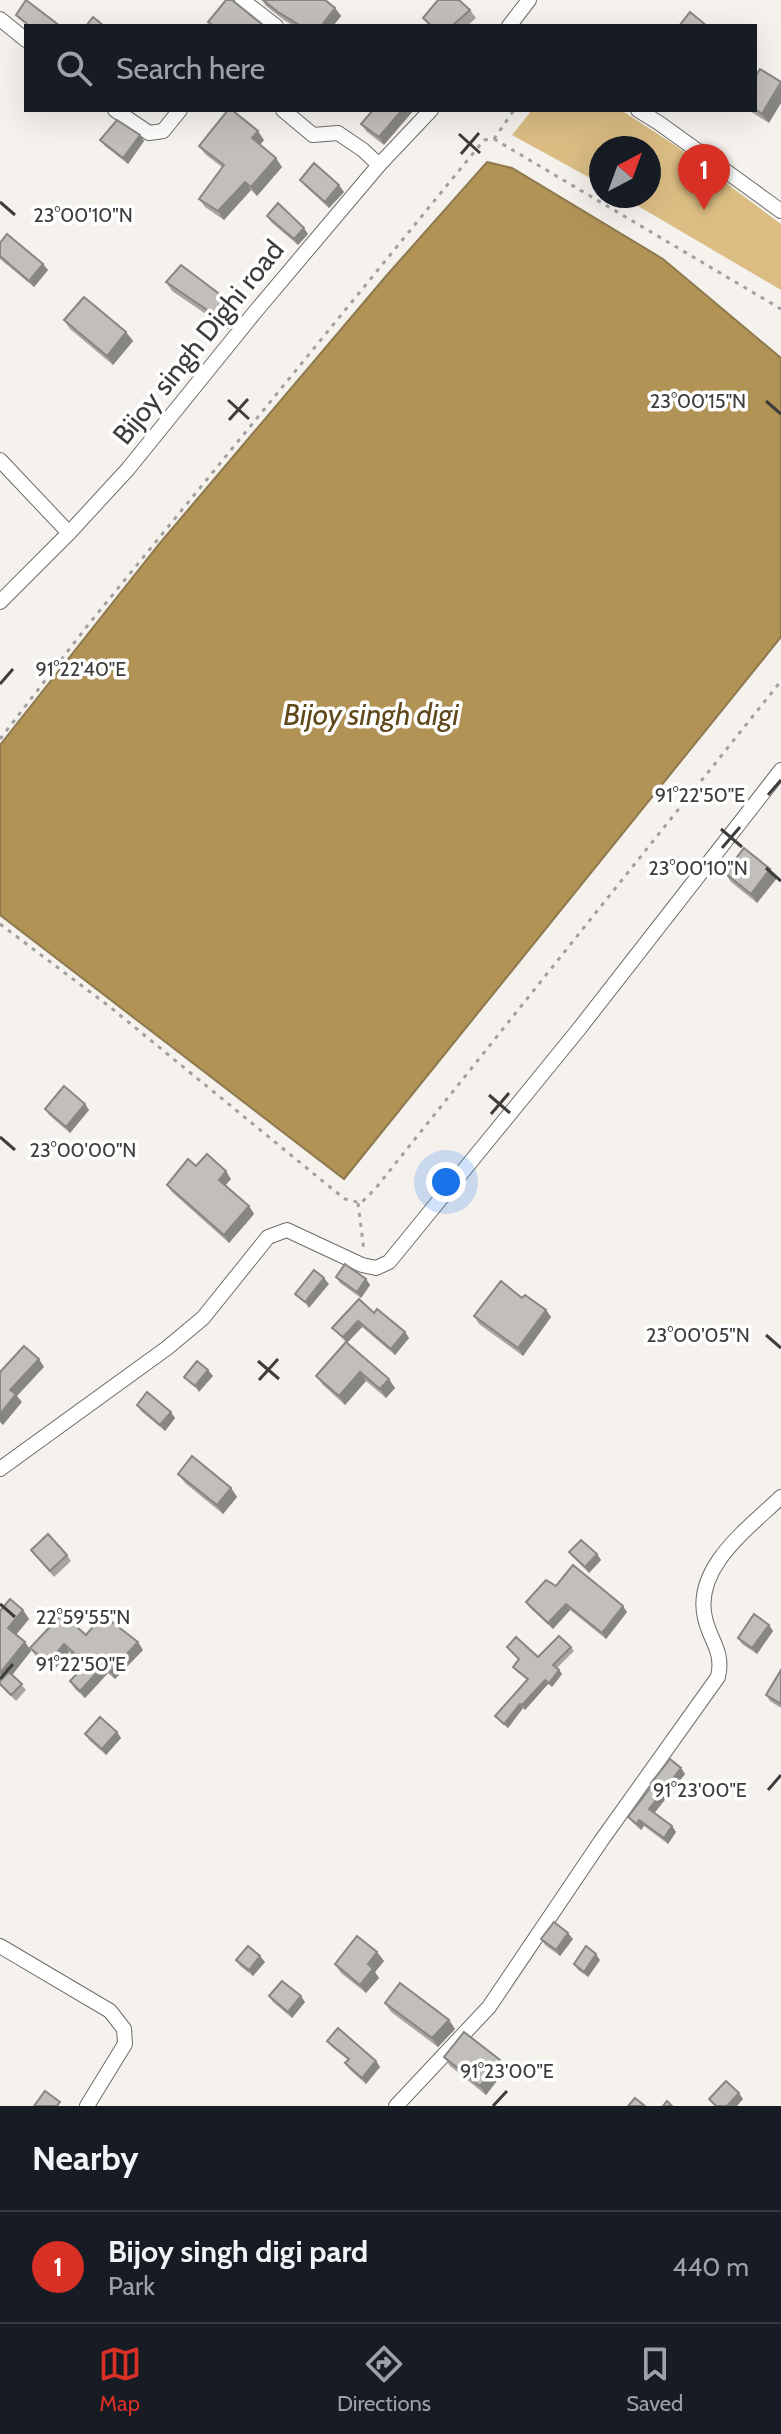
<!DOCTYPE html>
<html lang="en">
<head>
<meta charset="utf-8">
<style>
	:root { --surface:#171b24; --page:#242831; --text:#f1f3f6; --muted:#9ea1a6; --line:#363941; --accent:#d93025 }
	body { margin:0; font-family:Cabin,sans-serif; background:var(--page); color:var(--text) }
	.compass { position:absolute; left:589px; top:136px; width:72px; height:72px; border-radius:50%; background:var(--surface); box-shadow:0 8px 32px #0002; rotate:41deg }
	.you { position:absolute; left:446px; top:1182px; width:28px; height:28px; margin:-20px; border:6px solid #fff; border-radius:50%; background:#1a73e8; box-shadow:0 0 0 12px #1a73e833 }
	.badge { display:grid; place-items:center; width:52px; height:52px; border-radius:50%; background:var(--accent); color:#fff; font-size:26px; font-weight:700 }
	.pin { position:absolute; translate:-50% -66px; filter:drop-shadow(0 2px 4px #0008) }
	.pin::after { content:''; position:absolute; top:42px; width:28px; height:24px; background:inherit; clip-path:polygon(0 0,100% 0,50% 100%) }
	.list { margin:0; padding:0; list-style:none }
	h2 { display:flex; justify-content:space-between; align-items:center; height:104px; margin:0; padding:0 32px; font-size:34px }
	h2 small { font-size:26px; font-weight:400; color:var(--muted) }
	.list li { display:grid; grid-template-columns:52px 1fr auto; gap:24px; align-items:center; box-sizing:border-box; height:112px; padding:0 32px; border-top:2px solid var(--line) }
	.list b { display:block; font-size:30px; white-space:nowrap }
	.list p { margin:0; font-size:26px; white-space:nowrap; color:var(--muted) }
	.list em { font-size:26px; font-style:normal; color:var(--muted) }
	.icon { flex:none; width:44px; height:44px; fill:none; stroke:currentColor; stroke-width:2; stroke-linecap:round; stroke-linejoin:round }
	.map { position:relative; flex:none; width:781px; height:2106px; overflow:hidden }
	.search { position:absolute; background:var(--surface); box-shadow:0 8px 32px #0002; left:24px; right:24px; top:24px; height:88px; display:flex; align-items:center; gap:20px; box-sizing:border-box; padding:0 28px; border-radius:0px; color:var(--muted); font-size:30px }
	.sheet { height:216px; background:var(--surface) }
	nav { display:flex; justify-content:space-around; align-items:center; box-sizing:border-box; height:112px; border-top:2px solid var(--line); background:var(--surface); font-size:22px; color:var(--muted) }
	nav a { display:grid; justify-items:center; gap:4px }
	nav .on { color:var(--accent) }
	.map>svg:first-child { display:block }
	.green { fill:#dbbd84 }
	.water { fill:#b19356; stroke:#8e794e; stroke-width:2 }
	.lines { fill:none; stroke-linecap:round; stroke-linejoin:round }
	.street-casing { stroke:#6e6c68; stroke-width:16 }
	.path { stroke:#a2a09d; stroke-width:3; stroke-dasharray:4 6; stroke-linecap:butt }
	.street { stroke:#fff; stroke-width:14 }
	.wall { fill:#a7a4a1 }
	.shaded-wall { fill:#888683 }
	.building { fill:#c2bfbb; stroke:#888683; stroke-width:2 }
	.ticks { fill:none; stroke:#3e3d3b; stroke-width:3 }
	.labels { text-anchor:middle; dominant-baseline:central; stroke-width:7; stroke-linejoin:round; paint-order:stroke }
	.street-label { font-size:28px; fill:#3e3d3b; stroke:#fff }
	.water-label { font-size:30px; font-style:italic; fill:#5f4819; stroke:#fff }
	.ticks-label { font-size:20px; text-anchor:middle; fill:#3e3d3b; stroke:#fff; stroke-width:7; stroke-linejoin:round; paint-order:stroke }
</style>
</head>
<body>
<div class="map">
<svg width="781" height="2106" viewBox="0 0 781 2106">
	<rect width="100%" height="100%" fill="#f5f2ee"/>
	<polygon class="green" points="532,110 621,110 676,146 781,224 781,290 621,196 649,196 649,148 601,148 601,184 512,135"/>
	<polygon class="water" points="487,162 512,168 663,259 781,358 781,637 344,1179 0,915 0,745 160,543 387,275"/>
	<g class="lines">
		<defs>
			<g id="street">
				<polyline points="242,0 276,26"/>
				<polyline points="0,19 26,40"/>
				<polyline points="509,26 529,0"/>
				<polyline points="115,110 149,133 163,131 180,110"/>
				<polyline points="283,110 313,135 338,133 363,150 379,165"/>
				<polyline points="638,110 659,123 781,211"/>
				<polyline points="0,460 69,533"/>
				<polyline points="0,602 69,533 128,469 255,312 379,165 431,110"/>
				<polyline points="0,1469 167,1348 203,1318 268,1237 287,1230 362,1265 376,1268 389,1262 579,1029 781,770"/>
				<polyline points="0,1946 110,2011 124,2029 125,2044 87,2106"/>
				<path d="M396,2106L489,2007L601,1841L718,1677C724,1651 710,1641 705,1618C693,1567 750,1527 781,1497"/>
			</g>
		</defs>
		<use href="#street" class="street-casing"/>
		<g class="path">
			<polyline points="494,139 781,309"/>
			<polyline points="0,739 88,625 484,140 494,139 514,110"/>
			<polyline points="0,924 110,1007 325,1183 345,1199 361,1203 375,1189 781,681"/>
			<polyline points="358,1203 364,1251"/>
		</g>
		<use href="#street" class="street"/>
	</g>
	<g class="wall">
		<polygon points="262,0 325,0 335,8 341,16 333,26 294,26 284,20 266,6"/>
		<polygon points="470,10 476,18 467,26 429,26 423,18"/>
		<polygon points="755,77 769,123 748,110 755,110"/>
		<polygon points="373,110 384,145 367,132 361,124"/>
		<polygon points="140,135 144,141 128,164 105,146 100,140"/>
		<polygon points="264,140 260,145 282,167 257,196 251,190 224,220 205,207 199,199 223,168 205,154 199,146"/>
		<polygon points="300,180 344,192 329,208 305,186"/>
		<polygon points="267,216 308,234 298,245 271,222"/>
		<polygon points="0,243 43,264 48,270 34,287 0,259"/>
		<polygon points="166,282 234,305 240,314 228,329 172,291"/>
		<polygon points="64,320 126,332 133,341 113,365 70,329"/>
		<polygon points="725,873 777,878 757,903 731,882"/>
		<polygon points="85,1104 89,1110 70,1133 49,1115 45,1109"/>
		<polygon points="231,1179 225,1185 249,1206 254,1214 229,1243 172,1192 167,1185"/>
		<polygon points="336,1277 366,1279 370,1285 361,1298 340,1283"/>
		<polygon points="522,1298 546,1310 551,1317 523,1356 479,1324 474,1316"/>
		<polygon points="374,1313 405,1332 409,1338 395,1355 362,1327 347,1343 395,1388 386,1398 366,1381 345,1405 323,1385 316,1376 346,1342 332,1328"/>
		<polygon points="137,1405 175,1418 165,1431 141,1411"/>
		<polygon points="178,1474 231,1488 237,1497 223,1514 185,1483"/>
		<polygon points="31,1550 67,1555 71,1561 54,1577"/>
		<polygon points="569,1552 597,1554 601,1560 589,1573 574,1558"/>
		<polygon points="556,1586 627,1612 606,1639 570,1610 553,1629 530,1608 526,1602"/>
		<polygon points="23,1610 29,1619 16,1635 25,1642 31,1651 12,1674 26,1690 16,1701 0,1685 2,1679 0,1678 0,1611"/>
		<polygon points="769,1625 773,1631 757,1654 742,1644 738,1638"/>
		<polygon points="86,1635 143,1650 115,1679 108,1673 85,1698 75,1689 70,1681 84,1666 69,1652 53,1671 35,1655 30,1648"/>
		<polygon points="507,1647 538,1657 571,1647 574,1651 557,1668 562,1674 552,1687 548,1684 525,1710 523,1708 508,1728 495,1716 527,1680 516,1671 513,1667 519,1660"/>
		<polygon points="781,1670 781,1708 770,1701 766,1695"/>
		<polygon points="117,1732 121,1738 106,1755 89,1740 85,1734"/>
		<polygon points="681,1768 685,1774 654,1813 672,1826 676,1832 668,1844 644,1826 641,1830 633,1823 628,1817"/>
		<polygon points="541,1939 573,1939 560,1956 545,1945"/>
		<polygon points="377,1952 384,1961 375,1972 379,1978 366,1993 341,1973 335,1964"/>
		<polygon points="236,1960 265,1962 253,1976 240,1966"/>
		<polygon points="600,1960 588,1977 578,1970 574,1964"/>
		<polygon points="269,1996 305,2002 292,2018 273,2002"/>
		<polygon points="385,2003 449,2020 455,2029 438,2047 391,2012"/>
		<polygon points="327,2041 376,2061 380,2067 366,2084 349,2069 345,2063 348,2060 332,2047"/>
		<polygon points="444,2057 506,2069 486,2095 450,2066"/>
	</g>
	<g class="shaded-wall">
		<polygon points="335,8 341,16 333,26 321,26"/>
		<polygon points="781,84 781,103 769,123 762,114"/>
		<polygon points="402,110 414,110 384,145 379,137"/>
		<polygon points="258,131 264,140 258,147 252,138"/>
		<polygon points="140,135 144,141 128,164 123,158"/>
		<polygon points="276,158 282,167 257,196 251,187"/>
		<polygon points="245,182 251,190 224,220 218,211"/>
		<polygon points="339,185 344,192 329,208 325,202"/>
		<polygon points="304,228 308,234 298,245 294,239"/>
		<polygon points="43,264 48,270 34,287 29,281"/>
		<polygon points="234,305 240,314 228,329 222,320"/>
		<polygon points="126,332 133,341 113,365 107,356"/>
		<polygon points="770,869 777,878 757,903 751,894"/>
		<polygon points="85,1104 89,1110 70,1133 66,1127"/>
		<polygon points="226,1171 231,1179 224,1187 219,1180"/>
		<polygon points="249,1206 254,1214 229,1243 224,1235"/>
		<polygon points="324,1278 329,1284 309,1308 305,1302"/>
		<polygon points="366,1279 370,1285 361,1298 357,1292"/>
		<polygon points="546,1310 551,1317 523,1356 518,1348"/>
		<polygon points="358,1321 362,1327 347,1343 343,1337"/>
		<polygon points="405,1332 409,1338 395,1355 391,1349"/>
		<polygon points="39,1359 44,1367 17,1396 22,1402 3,1425 0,1422 0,1414 10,1390"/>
		<polygon points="208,1370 213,1376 199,1392 195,1386"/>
		<polygon points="360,1372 366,1381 345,1405 339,1396"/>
		<polygon points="389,1379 395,1388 386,1398 380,1389"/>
		<polygon points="171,1412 175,1418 165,1431 160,1425"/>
		<polygon points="231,1488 237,1497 223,1514 217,1505"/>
		<polygon points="597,1554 601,1560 589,1573 585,1567"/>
		<polygon points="566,1604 570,1610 553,1629 548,1623"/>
		<polygon points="623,1606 627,1612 606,1639 602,1633"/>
		<polygon points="23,1610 29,1619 14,1637 8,1628"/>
		<polygon points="769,1625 773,1631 757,1654 752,1648"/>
		<polygon points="25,1642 31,1651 6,1683 0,1673"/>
		<polygon points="138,1642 143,1650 115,1679 110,1672"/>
		<polygon points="64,1644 69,1652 53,1671 48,1663"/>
		<polygon points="103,1666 108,1673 85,1698 80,1691"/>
		<polygon points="559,1670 562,1674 552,1687 549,1683"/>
		<polygon points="545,1680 548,1684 525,1710 522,1705"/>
		<polygon points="520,1704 523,1708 508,1728 504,1724"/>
		<polygon points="117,1732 121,1738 106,1755 102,1749"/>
		<polygon points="681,1768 685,1774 653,1815 649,1809"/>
		<polygon points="639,1820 644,1826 641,1830 637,1824"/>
		<polygon points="672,1826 676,1832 668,1844 664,1838"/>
		<polygon points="568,1933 573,1939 560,1956 556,1950"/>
		<polygon points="377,1952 384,1961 375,1972 379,1978 366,1993 360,1985 368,1964"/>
		<polygon points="596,1954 600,1960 588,1977 584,1972"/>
		<polygon points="260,1956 265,1962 253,1976 249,1970"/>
		<polygon points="301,1996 305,2002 292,2018 288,2012"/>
		<polygon points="449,2020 455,2029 438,2047 432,2038"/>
		<polygon points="500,2060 506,2069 486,2095 480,2086"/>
		<polygon points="376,2061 380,2067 366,2084 362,2078"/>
		<polygon points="739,2093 743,2099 737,2106 727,2106"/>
	</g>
	<g class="building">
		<polygon points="26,0 60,26 27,26 27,24 16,15"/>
		<polygon points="226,0 232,0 263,25 214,26 208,22"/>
		<polygon points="263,0 325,0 335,8 321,26 301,26 278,12"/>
		<polygon points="438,0 459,0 470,10 452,26 432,26 423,18"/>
		<polygon points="690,12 707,26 679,26"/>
		<polygon points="93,17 104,26 86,26"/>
		<polygon points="760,69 781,82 762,114 755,109 755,77"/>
		<polygon points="228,110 232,110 258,131 252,138 276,158 251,187 245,182 218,211 199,199 224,165 199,146"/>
		<polygon points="373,110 402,110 379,137 361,124"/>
		<polygon points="117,120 140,135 123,158 100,140"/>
		<polygon points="314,163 339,185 325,202 300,180"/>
		<polygon points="278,203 304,228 294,239 267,216"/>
		<polygon points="7,234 43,264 29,281 0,256 0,243"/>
		<polygon points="181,265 234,305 222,320 166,282"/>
		<polygon points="84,297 126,332 107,356 64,320"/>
		<polygon points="744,848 770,869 751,894 725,873"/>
		<polygon points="64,1086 85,1104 66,1127 45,1109"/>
		<polygon points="207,1154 226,1171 219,1180 249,1206 224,1235 167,1185 188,1159 196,1166"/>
		<polygon points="345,1264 366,1279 357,1292 336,1277"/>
		<polygon points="314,1270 324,1278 305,1302 295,1294"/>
		<polygon points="501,1281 522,1298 525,1295 546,1310 518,1348 474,1316"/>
		<polygon points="359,1299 374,1313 377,1309 405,1332 391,1349 358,1321 343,1337 332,1328"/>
		<polygon points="346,1342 389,1379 380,1389 360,1372 339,1396 316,1376"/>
		<polygon points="24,1346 39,1359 10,1390 16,1394 0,1414 0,1372"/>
		<polygon points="197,1361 208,1370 195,1386 184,1377"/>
		<polygon points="147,1392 171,1412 160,1425 137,1405"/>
		<polygon points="192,1456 231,1488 217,1505 178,1474"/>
		<polygon points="48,1534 67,1555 50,1571 31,1550"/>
		<polygon points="581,1540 597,1554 585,1567 569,1552"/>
		<polygon points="573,1565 623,1606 602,1633 566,1604 548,1623 526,1602 546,1580 556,1586"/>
		<polygon points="10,1599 23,1610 8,1628 25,1642 0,1673 0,1611"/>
		<polygon points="62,1614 86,1635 103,1615 138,1642 110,1672 103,1666 80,1691 70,1681 86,1664 64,1644 48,1663 30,1648"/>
		<polygon points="754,1614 769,1625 752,1648 738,1638"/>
		<polygon points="559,1636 571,1647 553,1665 559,1670 549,1683 545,1680 522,1705 520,1704 504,1724 495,1716 528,1679 513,1667 519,1659 507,1647 516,1637 538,1657"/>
		<polygon points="781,1670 781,1704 766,1695"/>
		<polygon points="9,1672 22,1684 11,1695 0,1684 0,1681"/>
		<polygon points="100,1717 117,1732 102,1749 85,1734"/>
		<polygon points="670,1759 681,1768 649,1809 672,1826 664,1838 639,1820 637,1824 628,1817 653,1784 651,1783"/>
		<polygon points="554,1922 568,1933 556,1950 541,1939"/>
		<polygon points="357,1936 377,1952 368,1964 373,1969 360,1985 335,1964"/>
		<polygon points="248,1946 260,1956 249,1970 236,1960"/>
		<polygon points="586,1946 596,1954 584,1972 574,1964"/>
		<polygon points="282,1981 301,1996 288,2012 269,1996"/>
		<polygon points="400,1983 449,2020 432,2038 385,2003"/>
		<polygon points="338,2028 376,2061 362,2078 345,2063 349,2059 327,2041"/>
		<polygon points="464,2032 500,2060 480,2086 444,2057"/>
		<polygon points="726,2081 739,2093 727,2106 716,2106 709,2099"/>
		<polygon points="45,2091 60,2102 57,2106 34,2106"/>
		<polygon points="635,2098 645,2106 628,2106"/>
		<polygon points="667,2101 672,2106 663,2106"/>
	</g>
	<path class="ticks" d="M459,134L480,153M461,154L479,133M0,202L15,215M228,400L249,419M766,401L781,414M229,420L248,399M0,684L13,669M768,795L781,780M721,829L742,847M722,848L740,827M766,868L781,881M489,1095L510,1113M491,1114L509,1093M0,1137L15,1150M766,1335L781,1348M258,1361L279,1379M259,1380L278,1359M0,1604L15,1617M0,1679L13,1664M768,1790L781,1775M493,2106L507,2091"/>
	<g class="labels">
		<g class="street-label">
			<text transform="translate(198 342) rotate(-51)">Bijoy singh Dighi road</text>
		</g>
		<g class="water-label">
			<text x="371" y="714">Bijoy singh digi</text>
		</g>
	</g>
	<g class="ticks-label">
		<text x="83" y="222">23°00'10"N</text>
		<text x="698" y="408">23°00'15"N</text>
		<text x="81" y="676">91°22'40"E</text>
		<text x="700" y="802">91°22'50"E</text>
		<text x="698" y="875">23°00'10"N</text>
		<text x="83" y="1157">23°00'00"N</text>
		<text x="698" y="1342">23°00'05"N</text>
		<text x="83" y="1624">22°59'55"N</text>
		<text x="81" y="1671">91°22'50"E</text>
		<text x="700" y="1797">91°23'00"E</text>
		<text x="507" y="2078">91°23'00"E</text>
	</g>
</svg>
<svg class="compass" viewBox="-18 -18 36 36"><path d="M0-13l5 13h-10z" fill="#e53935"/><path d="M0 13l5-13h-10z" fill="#9ea1a6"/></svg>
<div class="you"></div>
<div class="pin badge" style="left:704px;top:210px">1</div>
<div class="search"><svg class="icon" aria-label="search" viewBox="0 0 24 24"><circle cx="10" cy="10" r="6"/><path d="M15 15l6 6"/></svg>Search here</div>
</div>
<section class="sheet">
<h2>Nearby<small></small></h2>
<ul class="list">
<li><span class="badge">1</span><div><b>Bijoy singh digi pard</b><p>Park</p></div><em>440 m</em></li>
</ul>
</section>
<nav>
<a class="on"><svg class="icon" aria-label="map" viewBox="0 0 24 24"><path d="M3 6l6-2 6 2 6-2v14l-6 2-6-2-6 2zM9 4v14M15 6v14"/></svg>Map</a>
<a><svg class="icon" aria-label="directions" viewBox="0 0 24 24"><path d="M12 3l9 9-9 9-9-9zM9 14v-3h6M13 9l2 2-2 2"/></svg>Directions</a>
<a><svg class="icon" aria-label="saved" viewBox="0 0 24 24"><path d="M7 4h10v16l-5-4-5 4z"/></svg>Saved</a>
</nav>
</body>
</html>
